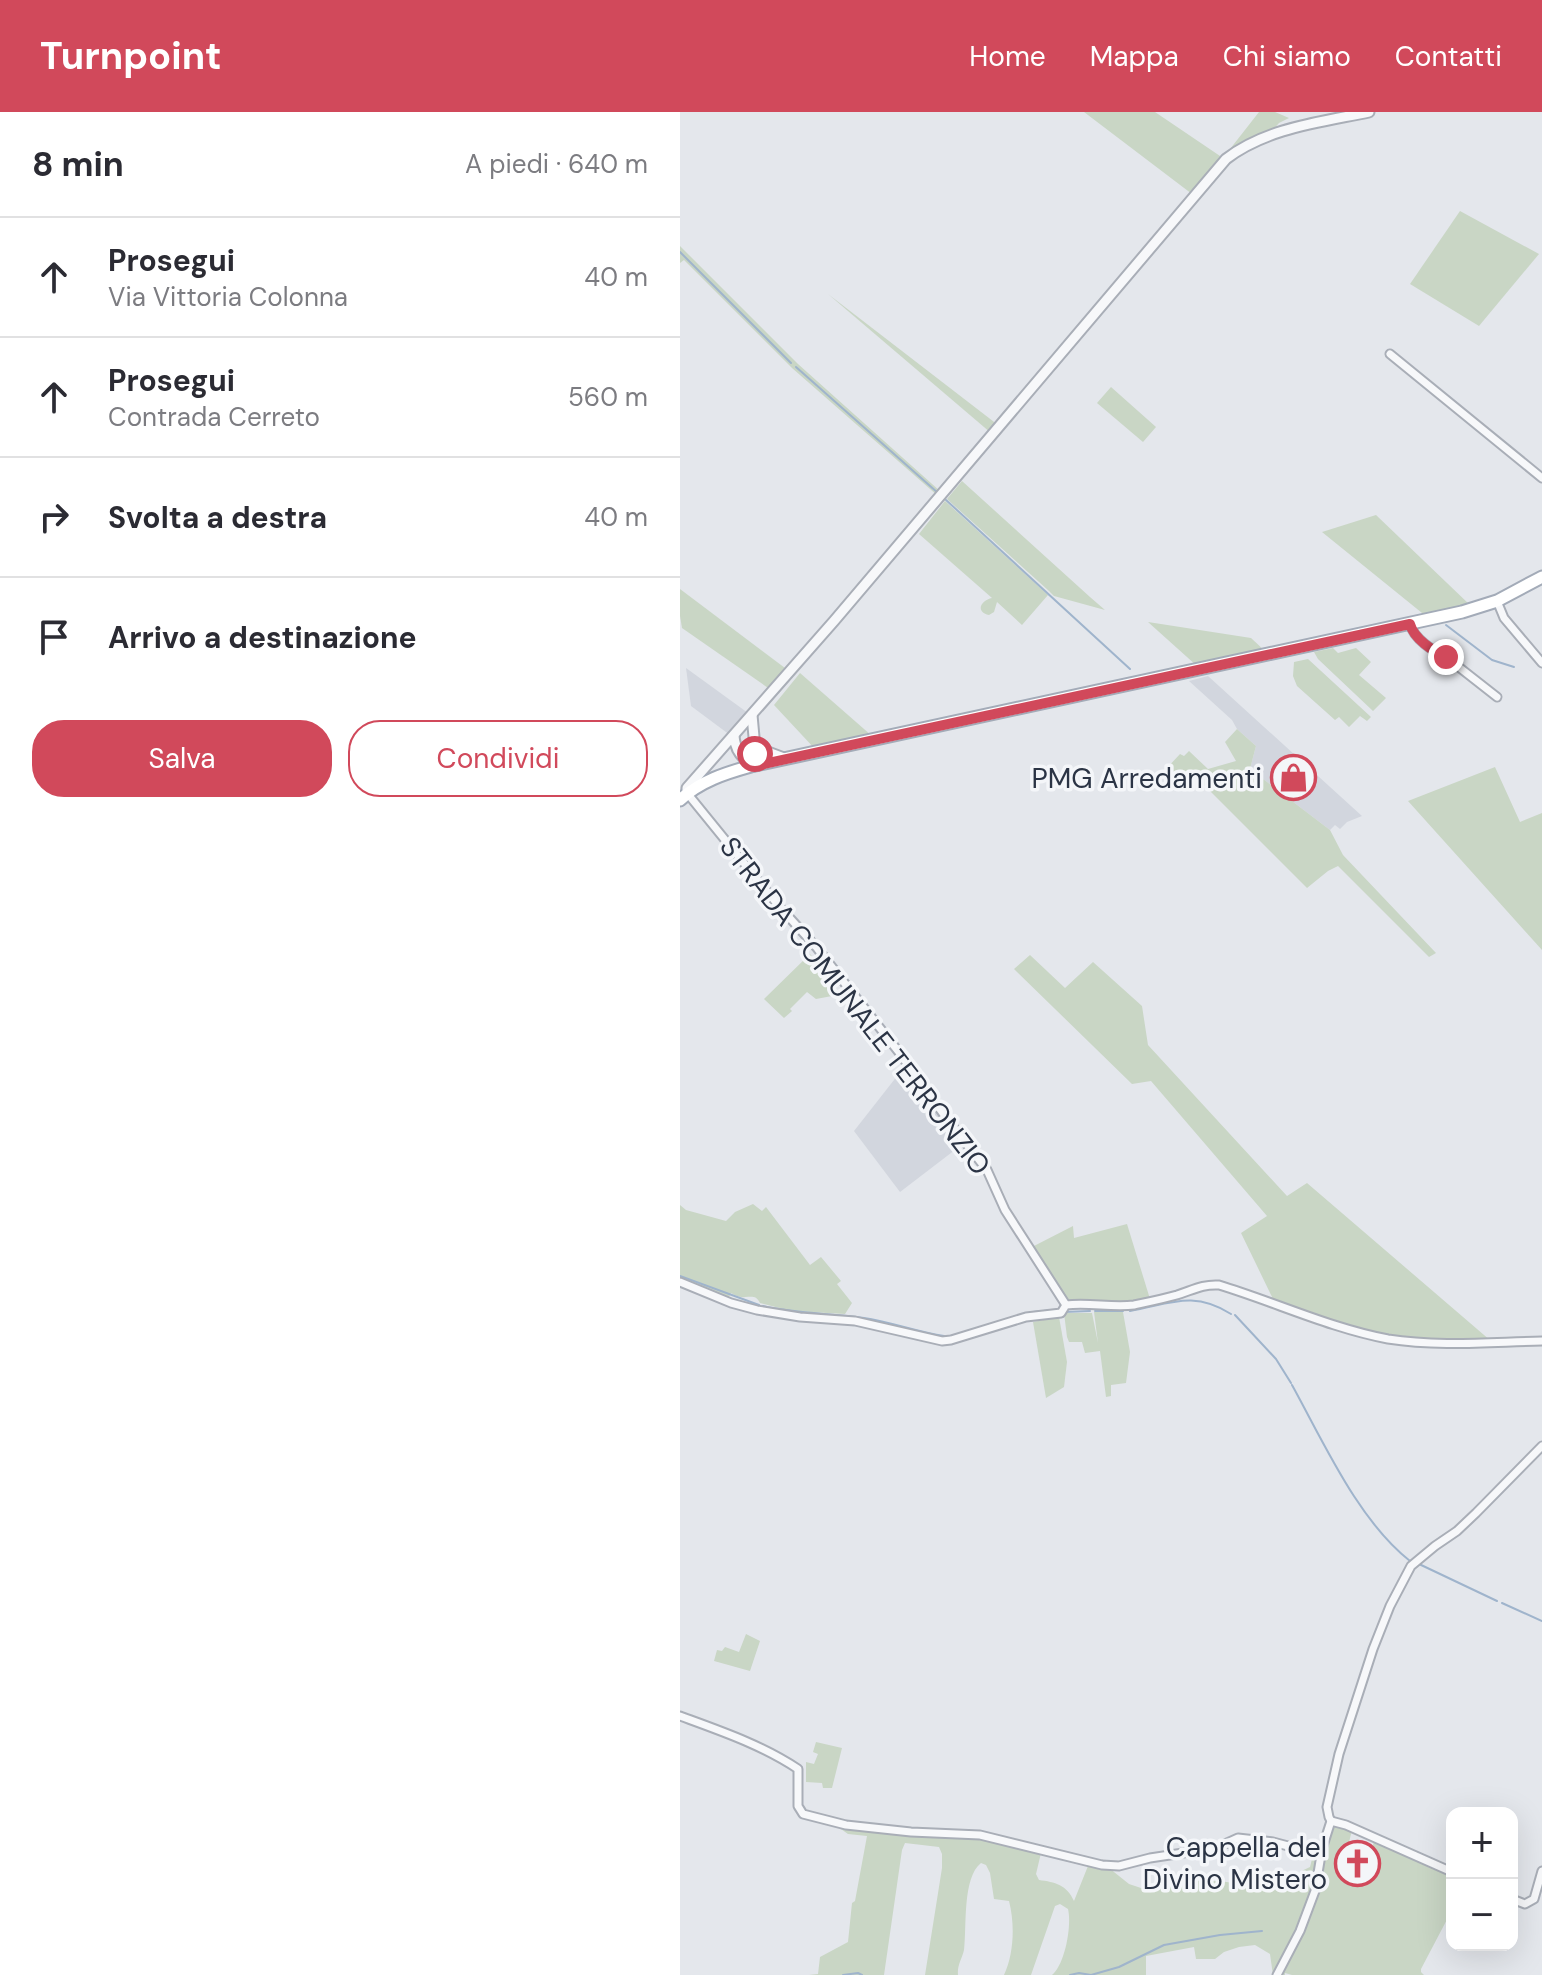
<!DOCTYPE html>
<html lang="it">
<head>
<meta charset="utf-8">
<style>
	:root { --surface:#fff; --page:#f7f7f7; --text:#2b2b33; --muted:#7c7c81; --line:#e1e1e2; --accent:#d1495b }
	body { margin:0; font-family:"DM Sans",sans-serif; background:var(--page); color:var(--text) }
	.controls { position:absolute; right:24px; bottom:24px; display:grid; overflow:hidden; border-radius:16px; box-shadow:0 8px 32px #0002 }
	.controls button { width:72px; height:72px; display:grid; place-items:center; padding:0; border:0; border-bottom:2px solid var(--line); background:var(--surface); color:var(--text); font:40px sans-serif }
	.stop { position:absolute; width:24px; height:24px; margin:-18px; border:6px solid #d1495b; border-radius:50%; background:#fff }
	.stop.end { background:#d1495b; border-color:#fff; box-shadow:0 2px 8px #0008 }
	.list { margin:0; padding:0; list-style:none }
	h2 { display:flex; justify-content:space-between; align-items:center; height:104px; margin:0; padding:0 32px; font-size:34px }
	h2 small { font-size:26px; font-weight:400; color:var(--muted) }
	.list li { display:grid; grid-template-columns:52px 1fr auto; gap:24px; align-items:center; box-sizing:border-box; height:120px; padding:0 32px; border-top:2px solid var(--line) }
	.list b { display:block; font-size:30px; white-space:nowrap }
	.list p { margin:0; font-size:26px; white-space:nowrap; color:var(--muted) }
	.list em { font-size:26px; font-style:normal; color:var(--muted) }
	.actions { display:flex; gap:16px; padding:24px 32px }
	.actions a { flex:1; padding:18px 0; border:2px solid var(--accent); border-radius:32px; text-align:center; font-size:28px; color:var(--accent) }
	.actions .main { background:var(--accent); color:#fff }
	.icon { flex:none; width:44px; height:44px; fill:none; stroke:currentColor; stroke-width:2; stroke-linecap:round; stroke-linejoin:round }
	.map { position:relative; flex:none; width:862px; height:1863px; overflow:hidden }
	header { display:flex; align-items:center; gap:48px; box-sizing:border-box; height:112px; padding:0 40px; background:var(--accent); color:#fff }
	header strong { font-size:38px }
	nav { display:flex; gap:44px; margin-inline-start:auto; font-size:28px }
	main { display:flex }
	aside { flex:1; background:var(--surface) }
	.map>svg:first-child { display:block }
	.built { fill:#d2d6de }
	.green { fill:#c9d6c5 }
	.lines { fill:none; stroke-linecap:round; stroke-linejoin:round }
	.stream { stroke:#9fb4cc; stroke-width:2 }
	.minor-casing { stroke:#a9aeb7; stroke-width:11 }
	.tertiary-casing { stroke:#a9aeb7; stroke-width:13 }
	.primary-casing { stroke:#a3abb8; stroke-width:15 }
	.minor { stroke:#f7f8fa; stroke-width:7 }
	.tertiary { stroke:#f7f8fa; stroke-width:9 }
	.primary { stroke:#fff; stroke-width:11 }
	.route { stroke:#d1495b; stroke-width:10 }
	.labels { text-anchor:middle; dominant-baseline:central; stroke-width:7; stroke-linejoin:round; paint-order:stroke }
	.poi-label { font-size:28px; fill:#2b3445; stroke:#f4f6f9; text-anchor:end }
	.street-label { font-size:28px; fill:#2b3445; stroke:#f4f6f9 }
</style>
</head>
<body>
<header>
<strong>Turnpoint</strong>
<nav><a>Home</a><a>Mappa</a><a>Chi siamo</a><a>Contatti</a></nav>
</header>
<main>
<aside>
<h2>8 min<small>A piedi · 640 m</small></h2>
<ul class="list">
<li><svg class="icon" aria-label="ahead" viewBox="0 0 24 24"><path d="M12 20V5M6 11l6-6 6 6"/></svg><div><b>Prosegui</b><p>Via Vittoria Colonna</p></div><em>40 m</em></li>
<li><svg class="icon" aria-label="ahead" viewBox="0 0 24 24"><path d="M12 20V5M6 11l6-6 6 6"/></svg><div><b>Prosegui</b><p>Contrada Cerreto</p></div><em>560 m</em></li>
<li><svg class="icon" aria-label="right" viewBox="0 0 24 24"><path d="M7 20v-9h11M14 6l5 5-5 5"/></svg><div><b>Svolta a destra</b></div><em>40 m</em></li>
<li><svg class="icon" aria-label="arrive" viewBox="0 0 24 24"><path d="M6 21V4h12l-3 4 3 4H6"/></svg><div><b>Arrivo a destinazione</b></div></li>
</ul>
<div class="actions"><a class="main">Salva</a><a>Condividi</a></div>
</aside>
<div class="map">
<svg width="862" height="1863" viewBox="0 0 862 1863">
	<rect width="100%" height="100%" fill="#e4e7ec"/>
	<g class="built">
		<polygon points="6,556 68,601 50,623 11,594"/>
		<polygon points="528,564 682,704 667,710 660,717 655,713 650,718 570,657 576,634 557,617 552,608 509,569"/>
		<polygon points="225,954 284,1031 220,1080 174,1019"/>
	</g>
	<g class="green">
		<polygon points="404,0 475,0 543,46 579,0 595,0 609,6 599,11 592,19 560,32 544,46 512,82"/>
		<polygon points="780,99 859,142 799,214 730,172"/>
		<polygon points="0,134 118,252 261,380 258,384 112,256 4,148 0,151"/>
		<polygon points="148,182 318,313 311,321"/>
		<polygon points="431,275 476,315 463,330 417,291"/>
		<polygon points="282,369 410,485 425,498 374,484 369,479 267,387"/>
		<path d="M265,389L368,483L342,513L317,490L314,500L309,503C294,499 302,488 312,486L239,422Z"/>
		<polygon points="696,403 791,494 747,505 642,420"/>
		<polygon points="0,477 109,559 91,578 2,516 0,504"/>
		<polygon points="468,510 571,526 586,540 517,554"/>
		<polygon points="653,536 658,541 676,536 691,550 679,563 706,586 693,599 638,547 634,540"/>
		<polygon points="628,547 691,605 687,609 680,604 669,615 659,605 655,608 617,574 613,564 614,550"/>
		<polygon points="120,561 192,624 135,637 94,593"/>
		<polygon points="557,617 576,634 570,657 650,718 663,743 756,841 749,845 658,754 648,759 627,776 512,661 494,666 485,658 500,642 504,644 509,639 528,657 556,649 545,630"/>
		<polygon points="815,655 840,710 862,701 862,838 728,689"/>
		<polygon points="130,842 157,874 152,884 136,887 127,880 110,897 112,899 104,906 84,887"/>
		<path d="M350,843L385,876L413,850L462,894L468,933L607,1084L627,1071L811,1229C778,1229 744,1231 712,1225C672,1219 632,1202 594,1189L561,1121L587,1104L471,969L452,972L334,857Z"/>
		<path d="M73,1092L82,1099L86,1095L130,1153L141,1145L161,1169L157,1172L172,1191L165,1202L111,1199L80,1191C76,1183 72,1185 65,1185C60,1186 55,1183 51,1181L48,1187L0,1169V1093L6,1098L46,1109L55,1100Z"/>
		<polygon points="447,1112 470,1187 448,1191 392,1190 388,1188 352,1135 393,1114 394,1126"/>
		<polygon points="414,1200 443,1200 450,1240 446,1271 431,1273 431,1284 426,1285 420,1239 405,1241 402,1230 389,1230 387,1225 384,1201 412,1201 418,1231"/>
		<polygon points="379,1205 387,1250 384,1275 366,1286 353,1210"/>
		<polygon points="66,1522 80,1529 70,1559 34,1549 37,1538 42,1539 45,1535 59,1540"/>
		<polygon points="136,1630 162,1636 152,1676 143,1676 142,1671 126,1670 126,1650 134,1652 138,1642 133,1640"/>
		<path d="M659,1713L672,1718L663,1755C667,1759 671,1762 676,1761L678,1758L684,1759L695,1727L772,1763V1798L741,1857V1860L744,1863H612L605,1861V1863H593L590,1842L575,1833L559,1835L544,1840L535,1847H516L514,1835L466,1844V1863H372C385,1853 392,1813 388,1797L380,1792L375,1794L351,1863H324C334,1842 335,1812 329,1789L314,1787L310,1761L306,1753L301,1751C282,1766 287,1815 284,1838C282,1847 277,1853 278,1863H245L262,1756V1742L259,1735L225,1731L222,1738L204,1863H129L138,1862L140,1845L168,1830L172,1791L175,1789L187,1724L168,1722L158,1715L298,1726L361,1741L356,1762L359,1768C375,1770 387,1773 394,1789L408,1754L429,1756L449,1772L467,1778L511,1769H539L562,1772L587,1769L613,1763L630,1755L633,1743L646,1737L654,1716Z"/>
	</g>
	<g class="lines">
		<g class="stream">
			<polyline points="0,140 111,251"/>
			<polyline points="116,255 258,381"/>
			<polyline points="266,388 450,557"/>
			<polyline points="766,513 812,548 834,555"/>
			<polyline points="0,1164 79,1193"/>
			<path d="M83,1194C117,1202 150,1201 184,1206C211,1210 237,1220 264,1224"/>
			<polyline points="415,1199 443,1199"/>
			<path d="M450,1199C490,1192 513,1178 551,1202"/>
			<polyline points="384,1200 410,1199"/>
			<polyline points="555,1203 596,1247 611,1271"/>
			<polyline points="303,1215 353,1200 374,1198"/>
			<path d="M612,1273C644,1331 678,1408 730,1449"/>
			<polyline points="739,1452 817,1489"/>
			<polyline points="822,1491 862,1509"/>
			<polyline points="163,1863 178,1861 182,1863"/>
			<polyline points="390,1863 399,1861 411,1863 439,1855 484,1833 540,1823 582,1819"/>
		</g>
		<defs>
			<g id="minor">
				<polyline points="710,242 862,366"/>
				<polyline points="817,489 824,506 862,551"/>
				<path d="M730,512C734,527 753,539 766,545L817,585"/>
				<polyline points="7,681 98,793 137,836 218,939 267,1007 307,1058 325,1098 386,1193"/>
				<path d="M0,1170L51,1191L77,1198L120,1205L175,1209L262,1229L271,1228L346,1205L381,1201L386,1193C409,1190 432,1196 454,1193C468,1190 483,1187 497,1183C513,1178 522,1172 539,1173C595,1190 650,1216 708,1227C759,1235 811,1230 862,1229"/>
				<path d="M0,1604C41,1619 82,1633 118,1657V1694L123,1702L166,1713L231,1720L300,1723L422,1753L439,1754L470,1746L536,1736L558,1726L593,1730L623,1738L642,1737L651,1709L666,1713L772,1760"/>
				<polyline points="651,1709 649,1705 647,1695 659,1642 693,1537 710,1494 731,1454 755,1434 777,1419 796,1401 862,1334"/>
				<polyline points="832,1787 845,1792 854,1787 862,1759"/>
				<polyline points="597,1863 620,1819 635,1779 642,1737"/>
			</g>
			<g id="tertiary">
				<path d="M54,624C55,638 62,647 74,654L75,636L72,603"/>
				<polyline points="74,631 88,640 104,646"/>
				<path d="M7,680V676L154,509L546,47C586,16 641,10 689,0"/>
			</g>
			<path id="primary" d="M0,688C20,669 46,661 71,654L782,500L817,489L862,465"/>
		</defs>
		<use href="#minor" class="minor-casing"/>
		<use href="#tertiary" class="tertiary-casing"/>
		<use href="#primary" class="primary-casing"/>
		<use href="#minor" class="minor"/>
		<use href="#tertiary" class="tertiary"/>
		<use href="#primary" class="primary"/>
	</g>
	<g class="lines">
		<path class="route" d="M75,642L74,654L730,512C734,527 753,539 766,545"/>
	</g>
	<defs>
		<symbol id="shop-ring" viewBox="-11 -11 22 22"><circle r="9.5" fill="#f4f6f9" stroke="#d1495b" stroke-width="1.5"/><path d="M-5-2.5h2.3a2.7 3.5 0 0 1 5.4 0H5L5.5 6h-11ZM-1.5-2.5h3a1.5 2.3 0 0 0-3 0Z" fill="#d1495b"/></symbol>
		<symbol id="church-ring" viewBox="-11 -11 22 22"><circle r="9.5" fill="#f4f6f9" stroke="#d1495b" stroke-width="1.5"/><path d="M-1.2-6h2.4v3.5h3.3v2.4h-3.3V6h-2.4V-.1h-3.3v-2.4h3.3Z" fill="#d1495b"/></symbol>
	</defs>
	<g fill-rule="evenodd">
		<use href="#shop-ring" x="588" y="640" width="51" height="51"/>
		<use href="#church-ring" x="652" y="1726" width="51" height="51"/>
	</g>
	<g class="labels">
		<g class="poi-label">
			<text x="582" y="666">PMG Arredamenti</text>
			<text x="647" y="1735">Cappella del<tspan x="647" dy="32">Divino Mistero</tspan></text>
		</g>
		<g class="street-label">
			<text transform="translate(175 894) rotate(52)">STRADA COMUNALE TERRONZIO</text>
		</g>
	</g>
</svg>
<div class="controls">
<button>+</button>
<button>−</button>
</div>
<div class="stop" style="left:75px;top:642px"></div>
<div class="stop end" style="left:766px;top:545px"></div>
</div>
</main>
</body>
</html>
